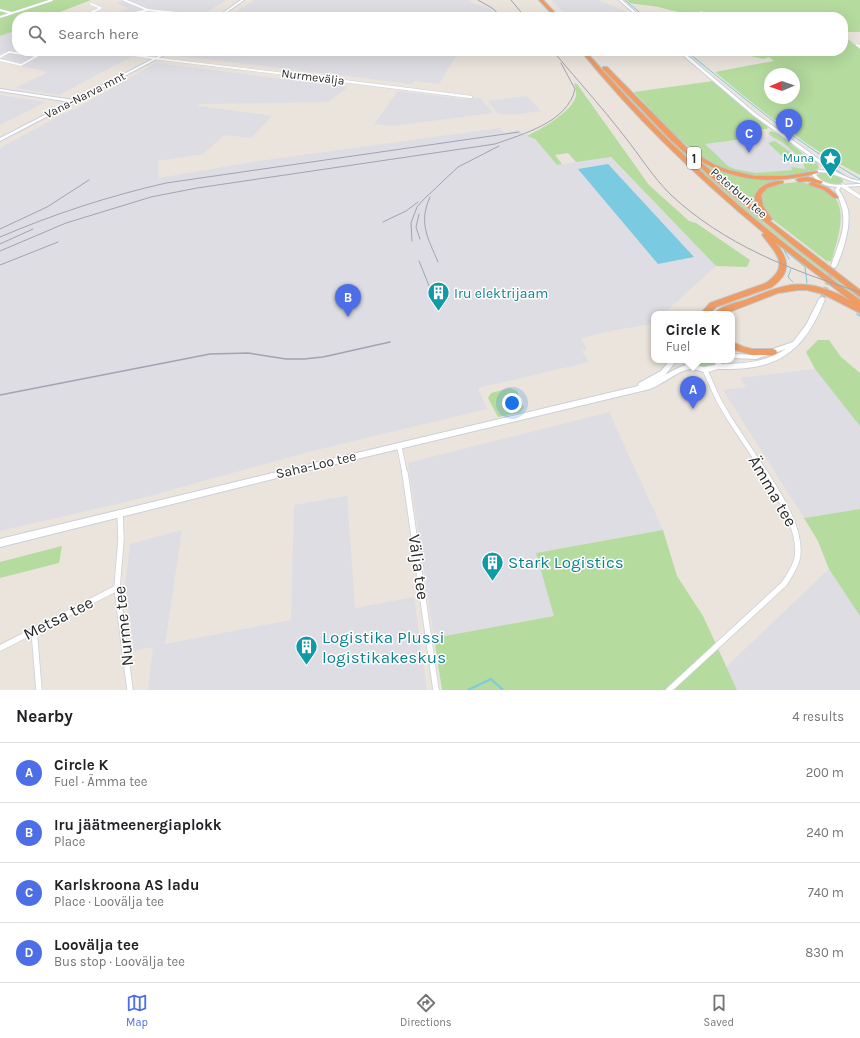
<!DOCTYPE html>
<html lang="en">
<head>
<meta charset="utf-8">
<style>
	:root { --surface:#fff; --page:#f2f2f2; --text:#202124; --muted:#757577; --line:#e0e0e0; --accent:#4d6ee7 }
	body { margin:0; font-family:Karla,sans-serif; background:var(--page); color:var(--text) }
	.compass { position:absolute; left:764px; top:68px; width:36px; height:36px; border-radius:50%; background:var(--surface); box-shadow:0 4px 16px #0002; rotate:268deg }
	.you { position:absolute; left:512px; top:403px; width:14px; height:14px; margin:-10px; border:3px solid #fff; border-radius:50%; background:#1a73e8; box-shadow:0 0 0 6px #1a73e833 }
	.badge { display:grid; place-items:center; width:26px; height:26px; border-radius:50%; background:var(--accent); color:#fff; font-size:13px; font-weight:700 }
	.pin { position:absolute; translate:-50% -33px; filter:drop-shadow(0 1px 2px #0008) }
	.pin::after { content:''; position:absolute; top:21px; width:14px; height:12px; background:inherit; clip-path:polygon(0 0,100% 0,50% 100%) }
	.popup { position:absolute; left:651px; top:311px; width:84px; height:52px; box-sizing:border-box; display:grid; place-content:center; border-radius:8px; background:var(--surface); filter:drop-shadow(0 1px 3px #0005); font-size:13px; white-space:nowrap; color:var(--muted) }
	.popup b { font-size:15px; color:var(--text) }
	.popup::after { content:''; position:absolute; left:50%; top:100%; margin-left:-8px; border:8px solid transparent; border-top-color:var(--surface) }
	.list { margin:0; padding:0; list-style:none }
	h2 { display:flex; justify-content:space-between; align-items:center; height:52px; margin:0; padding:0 16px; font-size:17px }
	h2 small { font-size:13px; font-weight:400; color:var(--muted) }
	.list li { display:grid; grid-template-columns:26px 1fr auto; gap:12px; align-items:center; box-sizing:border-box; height:60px; padding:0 16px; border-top:1px solid var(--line) }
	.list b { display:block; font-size:15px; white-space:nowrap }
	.list p { margin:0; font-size:13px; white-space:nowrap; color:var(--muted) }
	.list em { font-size:13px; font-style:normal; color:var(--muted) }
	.icon { flex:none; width:22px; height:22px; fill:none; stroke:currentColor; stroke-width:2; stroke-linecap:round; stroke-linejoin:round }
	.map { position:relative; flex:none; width:860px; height:690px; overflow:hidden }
	.search { position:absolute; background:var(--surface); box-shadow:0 4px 16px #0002; left:12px; right:12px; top:12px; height:44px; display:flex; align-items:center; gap:10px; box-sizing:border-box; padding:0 14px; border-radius:16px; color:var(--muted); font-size:15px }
	.sheet { height:292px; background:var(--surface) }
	nav { display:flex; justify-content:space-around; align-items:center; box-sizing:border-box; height:56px; border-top:1px solid var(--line); background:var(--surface); font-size:11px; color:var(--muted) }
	nav a { display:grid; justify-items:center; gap:2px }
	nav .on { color:var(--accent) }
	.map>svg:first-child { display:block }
	.industrial { fill:#dedde3 }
	.green { fill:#b5db9f; fill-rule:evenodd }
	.water { fill:#7acae2 }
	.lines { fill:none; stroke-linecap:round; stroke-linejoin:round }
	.stream-far2 { stroke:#7acae2; stroke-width:1 }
	.stream-far1 { stroke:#7acae2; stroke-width:1.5 }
	.stream { stroke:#7acae2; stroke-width:2 }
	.secondary-tunnel { stroke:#c4bfb9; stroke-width:5; stroke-dasharray:5 2.5; stroke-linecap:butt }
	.street-far4-casing { stroke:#cbcfda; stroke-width:2.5 }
	.street-far3-casing { stroke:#cbcfda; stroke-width:3.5 }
	.street-far2-casing { stroke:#cbcfda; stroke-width:4.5 }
	.street-far1-casing { stroke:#cbcfda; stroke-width:6 }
	.street-casing { stroke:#cbcfda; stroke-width:7 }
	.secondary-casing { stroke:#cbcfda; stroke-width:2 }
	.highway-casing { stroke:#c3c3c3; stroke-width:2 }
	.street-far4 { stroke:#fff; stroke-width:2 }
	.street-far3 { stroke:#fff; stroke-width:2.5 }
	.street-far2 { stroke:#fff; stroke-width:3.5 }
	.street-far1 { stroke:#fff; stroke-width:4.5 }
	.street { stroke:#fff; stroke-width:5.5 }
	.secondary { fill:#fff; fill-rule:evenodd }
	.highway { fill:#ee9c64; fill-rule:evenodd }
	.rail-far1 { stroke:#a0a3b2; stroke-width:1 }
	.rail { stroke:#a0a3b2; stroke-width:1.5 }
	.labels { text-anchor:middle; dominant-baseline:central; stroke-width:3; stroke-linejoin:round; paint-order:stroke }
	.far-street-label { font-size:12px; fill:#2a2a2a; stroke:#fff }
	.far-culture-label { font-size:12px; fill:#0d838f; stroke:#fff; text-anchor:end }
	.shield { fill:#fff; stroke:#6a6a6a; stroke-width:1 }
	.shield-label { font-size:13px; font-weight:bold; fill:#2a2a2a }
	.culture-label { font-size:14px; fill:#0d838f; stroke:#fff; text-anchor:start }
	.street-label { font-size:14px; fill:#2a2a2a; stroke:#fff }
	.near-street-label { font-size:17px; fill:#2a2a2a; stroke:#fff }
	.near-culture-label { font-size:17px; fill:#0d838f; stroke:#fff; text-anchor:start }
</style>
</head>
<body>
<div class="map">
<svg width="860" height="690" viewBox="0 0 860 690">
	<rect width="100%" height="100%" fill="#eae4dd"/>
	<g class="industrial">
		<polygon points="126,0 226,0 203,14 145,9 128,14 121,11 129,8 116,3"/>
		<polygon points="254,0 469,0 475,4 491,9 498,17 228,17"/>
		<polygon points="552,0 599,0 627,12 633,17 568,17"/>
		<polygon points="17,30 17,51 92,51 131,57 59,95 15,88 48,72 0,61 0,36"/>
		<polygon points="177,51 459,51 439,84 415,81 412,84 171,55"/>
		<polygon points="156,63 348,87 328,102 200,104 198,106 272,116 251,138 225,135 203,154 158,161 159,178 259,161 500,128 504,133 518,130 534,139 557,165 610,157 716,266 663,314 654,314 654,322 652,324 616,330 581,338 587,349 582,351 589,362 478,388 487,409 316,450 138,499 0,531 0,148 63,114 77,108"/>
		<polygon points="398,91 463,99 480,98 493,113 392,126 374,124"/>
		<polygon points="0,95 46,102 0,125"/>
		<polygon points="527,96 541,111 512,115 497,113 488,101"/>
		<polygon points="775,136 809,163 807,170 757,174 734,170 716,162 692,145"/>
		<polygon points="815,369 860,426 860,509 804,518 723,390 746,387 740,378"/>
		<polygon points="609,412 663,530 536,553 554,616 434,638 408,463"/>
		<polygon points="347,496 355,608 414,597 427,690 148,690 153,647 134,651 125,585 130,544 182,530 165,644 291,620 294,505"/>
		<polygon points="829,569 860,616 860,690 737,690 726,667"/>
	</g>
	<g class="green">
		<polygon points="0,0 91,0 47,17 17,17 17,30 0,36"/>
		<path d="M627,0H860V32H843V17H693L692,15L707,14L702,11C689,16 674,11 662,8C652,5 640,5 630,3Z"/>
		<path d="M843,35L860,49V175C807,148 760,110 715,72L774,61L769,57L764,59L732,52L721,55L718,53L708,51H843ZM770,74H794V98H770Z"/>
		<path d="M585,51H586C617,84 646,117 679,148C735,202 797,250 860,297V299C805,258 750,216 699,169C658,132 622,91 585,51Z"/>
		<path d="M713,81L768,127L767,129H750L759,137L705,144L728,166L735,169L756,173L793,170L791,168L792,167L805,169L802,159L782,142L769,135H773L768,134L771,131L779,134L818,166L810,157L793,144C801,150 819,159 819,168C810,175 795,175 784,176C713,185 677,138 634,92Z"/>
		<path d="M574,83L577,84L649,185L689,221L696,223L750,260L747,267L716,266L611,157L576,162L568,153L555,155L562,164L557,165L535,139L527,136C541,129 568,114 575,99C577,94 576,89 574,83Z"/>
		<polygon points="775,141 796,156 799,159 799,162 789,163 781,160 784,158 768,143"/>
		<path d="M702,162C733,180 765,181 800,177L801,178C780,181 740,180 761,212Z"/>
		<path d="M821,172L836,175L843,180V182C835,188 822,183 817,176Z"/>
		<path d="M798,182C854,188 843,222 831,262L827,260L829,263L772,219L763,209L760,196L766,188L780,184Z"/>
		<polygon points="818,340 829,340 841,357 860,373 860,426 815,369 806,352"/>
		<path d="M687,360H717L714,365C703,369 696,365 687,360Z"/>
		<polygon points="510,388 517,391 524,408 520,413 498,417 488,398 491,393"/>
		<polygon points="860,509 860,616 829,569 818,541 804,518"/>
		<polygon points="663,530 677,576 703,616 737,690 442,690 434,638 554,616 536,553"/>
		<polygon points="62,546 59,563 0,578 0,562"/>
	</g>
	<polygon class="water" points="608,164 694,257 658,264 578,169"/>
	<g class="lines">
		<g class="stream-far2">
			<polyline points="625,0 645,17"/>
			<path d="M686,51C742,96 797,144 860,179"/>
			<polyline points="833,168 849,178 854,179"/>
			<polyline points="789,259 784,250 805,267 807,283"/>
			<polyline points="791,269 788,277 793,282"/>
		</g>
		<polyline class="stream-far1" points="857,314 860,316"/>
		<polyline class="stream" points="468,690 491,679 503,690"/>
		<polyline class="secondary-tunnel" points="822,299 834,266"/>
		<defs>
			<g id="street-far4">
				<polyline points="124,0 148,10 217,17"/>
				<polyline points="91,4 101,8 92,12 104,17"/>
				<polyline points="0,10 11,13"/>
				<polyline points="0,17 52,0"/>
				<polyline points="117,17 148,10"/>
				<polyline points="857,45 860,47"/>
				<polyline points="109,51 152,58 311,77"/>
				<polyline points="0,57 9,52 36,56"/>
				<polyline points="0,60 21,65 46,51"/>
			</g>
			<polyline id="street-far3" points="303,76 471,97"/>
			<polyline id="street-far2" points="843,186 860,197"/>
			<g id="street-far1">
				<polyline points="705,370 718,399 729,418 766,474"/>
				<polyline points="399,445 405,474"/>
			</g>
			<g id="street">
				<polyline points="405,473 436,690"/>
				<polyline points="120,513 121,539 117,588 130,690"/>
				<polyline points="34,630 39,690"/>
				<polyline points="0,648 117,588"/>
				<path d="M669,690L784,584C789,576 795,568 797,559C803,532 779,495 765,473"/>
			</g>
			<g id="secondary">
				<polygon points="241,0 244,0 220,17 217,17"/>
				<polygon points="619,0 622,0 641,17 638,17"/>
				<polygon points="168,51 172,51 0,141 0,138 70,102 0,91 0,89 74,100"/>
				<path d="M678,51H682L755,113L838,173L851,179L860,181V183C846,181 834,172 819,172L816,175C827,189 845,184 860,184V186L841,187L839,190C843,196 846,203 848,210C851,227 843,252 836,267L834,268L831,266C841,236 851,221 835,190L837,187C826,186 819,184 812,175L818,170L830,171L753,115Z"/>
				<path d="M822,297L825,299C811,334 794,360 754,367C746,368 738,369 730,369C726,369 721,369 718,369C713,370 710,372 706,372C701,372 696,369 691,369C681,369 661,385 650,389L277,478L0,547V539L277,472L638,386L639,383L661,371L670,360H677L665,375L659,378L680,367L686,365L681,360H688L697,366L704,367L715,365L717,360H723L721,364C744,364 766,362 786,349L756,359L732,358V354L756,355L793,342L806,325L819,299Z"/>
			</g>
			<g id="highway">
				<polygon points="539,0 543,0 559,17 555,17"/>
				<path d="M581,51H585C618,87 650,124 686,157C740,210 799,256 860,300V313L823,294L807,290H798L778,293L724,314H714C720,306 735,303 745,300C758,295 772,289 786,286C809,281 832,290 851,301L775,242C790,260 791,273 772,287L716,307L709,314H700L710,303L766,283C791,266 776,253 762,235L764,233C698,178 635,118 581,51Z"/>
				<path d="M603,67H607L696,157V156H700L713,164L728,170L755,176H786L818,171V173C774,184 737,183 697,159L761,213C758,209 756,205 755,201C753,187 772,180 783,181V183L767,188L761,195L763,206L772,219L770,221L860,290V297L794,246L712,178L669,138L603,69Z"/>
				<polygon points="808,177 822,181 823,182 820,184 808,181 799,182 796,180 799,178"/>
				<polygon points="812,182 828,188 839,197 838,198 834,198 824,190 810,185 809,184"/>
				<polygon points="732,342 744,347 752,349 773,349 776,350 777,352 776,354 773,355 752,355 732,349"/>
			</g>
		</defs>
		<use href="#street-far4" class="street-far4-casing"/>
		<use href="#street-far3" class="street-far3-casing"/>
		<use href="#street-far2" class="street-far2-casing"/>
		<use href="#street-far1" class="street-far1-casing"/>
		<use href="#street" class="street-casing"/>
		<use href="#secondary" class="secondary-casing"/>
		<use href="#highway" class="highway-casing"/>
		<use href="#street-far4" class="street-far4"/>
		<use href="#street-far3" class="street-far3"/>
		<use href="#street-far2" class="street-far2"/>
		<use href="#street-far1" class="street-far1"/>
		<use href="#street" class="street"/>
		<use href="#secondary" class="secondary"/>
		<use href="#highway" class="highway"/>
		<g class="rail-far1">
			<polyline points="478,0 492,8 502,17"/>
			<polyline points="511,0 525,17"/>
			<path d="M553,51C577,80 602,107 625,137C640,156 653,177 670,194C723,244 792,271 860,292"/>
			<path d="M430,197C418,223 428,238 438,262"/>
			<polyline points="419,214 416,227 420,239"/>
			<polyline points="383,222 406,211 418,202"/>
			<polyline points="0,229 47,207 89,180"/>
			<path d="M0,237C54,214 109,196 166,183L519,132"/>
			<polyline points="412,241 411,223 417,207 423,200 458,167 499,146"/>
			<polyline points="0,244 33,229"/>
			<path d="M0,251L66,223L151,197L197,188L495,144C523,134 568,122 575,89L561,63"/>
			<polyline points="419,261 432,293"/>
			<polyline points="0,265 58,242"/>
		</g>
		<polyline class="rail" points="0,395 210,354 248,353 286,359 304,359 323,357 390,342"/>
	</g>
	<defs>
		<symbol id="sight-pin" viewBox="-11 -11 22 30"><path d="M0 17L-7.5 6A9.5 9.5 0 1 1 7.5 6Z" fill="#0f9aa8" stroke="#fff"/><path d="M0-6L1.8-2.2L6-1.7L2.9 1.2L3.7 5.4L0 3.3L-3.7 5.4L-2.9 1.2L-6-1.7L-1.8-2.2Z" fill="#fff"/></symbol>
		<symbol id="building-pin" viewBox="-11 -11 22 30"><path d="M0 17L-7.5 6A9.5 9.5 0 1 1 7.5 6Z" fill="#0f9aa8" stroke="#fff"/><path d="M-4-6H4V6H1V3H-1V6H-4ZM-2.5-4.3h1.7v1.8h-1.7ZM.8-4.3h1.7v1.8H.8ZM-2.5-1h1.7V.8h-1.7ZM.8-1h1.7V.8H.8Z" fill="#fff"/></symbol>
	</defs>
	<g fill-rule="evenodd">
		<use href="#sight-pin" x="818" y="146" width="25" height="34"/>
		<use href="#building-pin" x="426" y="280" width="25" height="34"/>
		<use href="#building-pin" x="480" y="550" width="25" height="34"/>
		<use href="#building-pin" x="294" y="634" width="25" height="34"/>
	</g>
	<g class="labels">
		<g class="far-street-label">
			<text transform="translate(313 77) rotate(7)">Nurmevälja</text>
			<text transform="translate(85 95) rotate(-27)">Vana-Narva mnt</text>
			<text transform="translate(739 193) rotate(41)">Peterburi tee</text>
		</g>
		<g class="far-culture-label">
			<text x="814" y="158">Muna</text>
		</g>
		<rect class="shield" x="687" y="147" width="14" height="22" rx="3"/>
		<g class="shield-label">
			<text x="694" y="158">1</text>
		</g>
		<g class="culture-label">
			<text x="454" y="293">Iru elektrijaam</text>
		</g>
		<g class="street-label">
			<text transform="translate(316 465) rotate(-13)">Saha-Loo tee</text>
		</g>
		<g class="near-street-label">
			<text transform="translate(773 491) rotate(60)">Ämma tee</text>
			<text transform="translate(419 567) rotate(82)">Välja tee</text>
			<text transform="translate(58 618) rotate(-27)">Metsa tee</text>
			<text transform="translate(123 626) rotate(-96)">Nurme tee</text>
		</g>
		<g class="near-culture-label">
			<text x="508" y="562">Stark Logistics</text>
			<text x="322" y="637">Logistika Plussi<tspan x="322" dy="20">logistikakeskus</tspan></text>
		</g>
	</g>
</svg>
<svg class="compass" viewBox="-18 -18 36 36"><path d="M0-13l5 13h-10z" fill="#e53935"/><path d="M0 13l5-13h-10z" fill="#757577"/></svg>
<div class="you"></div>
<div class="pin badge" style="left:693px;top:409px">A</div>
<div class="popup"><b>Circle K</b>Fuel</div>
<div class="pin badge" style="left:348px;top:317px">B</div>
<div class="pin badge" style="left:749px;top:153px">C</div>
<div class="pin badge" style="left:789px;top:142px">D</div>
<div class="search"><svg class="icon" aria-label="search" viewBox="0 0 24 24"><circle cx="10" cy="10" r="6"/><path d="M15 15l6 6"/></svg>Search here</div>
</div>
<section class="sheet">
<h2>Nearby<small>4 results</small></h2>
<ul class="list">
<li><span class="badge">A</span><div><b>Circle K</b><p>Fuel · Ämma tee</p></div><em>200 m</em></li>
<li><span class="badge">B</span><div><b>Iru jäätmeenergiaplokk</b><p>Place</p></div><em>240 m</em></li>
<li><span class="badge">C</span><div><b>Karlskroona AS ladu</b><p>Place · Loovälja tee</p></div><em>740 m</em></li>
<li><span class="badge">D</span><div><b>Loovälja tee</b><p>Bus stop · Loovälja tee</p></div><em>830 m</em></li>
</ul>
</section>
<nav>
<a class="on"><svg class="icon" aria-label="map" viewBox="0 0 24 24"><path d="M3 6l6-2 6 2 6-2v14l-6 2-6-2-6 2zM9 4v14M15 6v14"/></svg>Map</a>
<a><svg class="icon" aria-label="directions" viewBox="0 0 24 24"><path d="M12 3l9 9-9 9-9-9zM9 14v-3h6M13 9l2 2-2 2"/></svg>Directions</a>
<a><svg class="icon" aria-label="saved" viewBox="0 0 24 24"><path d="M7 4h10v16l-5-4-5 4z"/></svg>Saved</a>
</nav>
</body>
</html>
